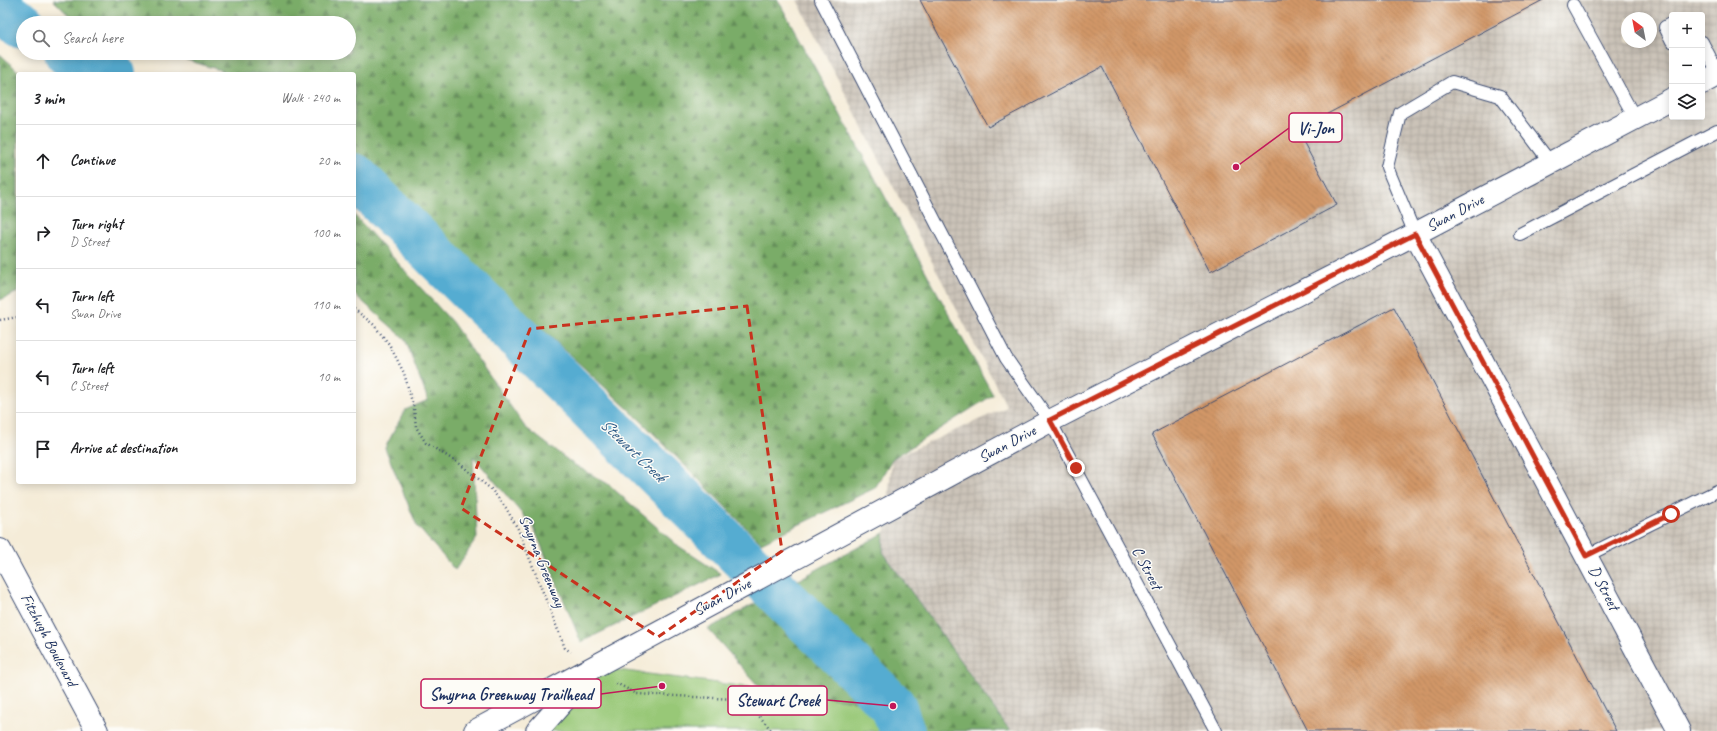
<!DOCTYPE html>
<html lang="en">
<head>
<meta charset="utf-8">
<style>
	:root { --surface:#fff; --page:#f6f6f6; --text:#202124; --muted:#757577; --line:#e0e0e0 }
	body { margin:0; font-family:Caveat,sans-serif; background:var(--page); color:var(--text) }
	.controls { position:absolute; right:12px; top:12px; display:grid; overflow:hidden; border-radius:4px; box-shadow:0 2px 10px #0003 }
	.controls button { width:36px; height:36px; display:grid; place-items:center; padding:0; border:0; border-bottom:1px solid var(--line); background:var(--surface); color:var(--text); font:20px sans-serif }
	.compass { position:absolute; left:1621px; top:12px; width:36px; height:36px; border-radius:50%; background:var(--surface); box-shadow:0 2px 10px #0003; rotate:328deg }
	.stop { position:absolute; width:12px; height:12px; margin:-9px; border:3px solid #c8321e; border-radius:50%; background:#fff }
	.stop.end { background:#c8321e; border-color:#fff; box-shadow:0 1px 4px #0008 }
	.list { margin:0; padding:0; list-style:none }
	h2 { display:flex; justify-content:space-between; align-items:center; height:52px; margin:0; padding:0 16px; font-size:17px }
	h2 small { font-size:13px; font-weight:400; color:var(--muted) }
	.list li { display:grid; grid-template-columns:26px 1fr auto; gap:12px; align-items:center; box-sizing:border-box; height:72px; padding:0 16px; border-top:1px solid var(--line) }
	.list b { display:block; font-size:15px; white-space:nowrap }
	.list p { margin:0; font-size:13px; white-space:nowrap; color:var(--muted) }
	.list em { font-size:13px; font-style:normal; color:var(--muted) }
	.icon { flex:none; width:22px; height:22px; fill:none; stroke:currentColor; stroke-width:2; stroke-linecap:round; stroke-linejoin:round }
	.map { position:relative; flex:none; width:1717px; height:731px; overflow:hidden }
	.search { position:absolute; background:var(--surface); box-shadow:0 2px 10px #0003; left:16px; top:16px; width:340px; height:44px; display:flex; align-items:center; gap:10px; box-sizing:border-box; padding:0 14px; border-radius:22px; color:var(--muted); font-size:15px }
	.panel { position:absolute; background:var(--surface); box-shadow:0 2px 10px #0003; left:16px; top:72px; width:340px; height:412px; border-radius:4px }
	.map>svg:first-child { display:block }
	.industrial { fill:url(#industrial-grid); fill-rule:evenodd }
	.forest { fill:url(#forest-firs); stroke:#4a6e63 }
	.green { fill:#98c877; stroke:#5a7c6a }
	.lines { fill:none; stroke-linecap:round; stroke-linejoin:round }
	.river { stroke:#54acd1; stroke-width:46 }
	.building { fill:url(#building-back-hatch) }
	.lane-casing { stroke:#3c4b70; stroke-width:14 }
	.street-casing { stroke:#3c4b70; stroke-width:24 }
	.path { stroke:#3c4b70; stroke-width:2.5; stroke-dasharray:1 3; stroke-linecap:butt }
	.lane { stroke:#fff; stroke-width:12 }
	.street { stroke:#fff; stroke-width:22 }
	.route { stroke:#c8321e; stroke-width:5 }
	.marked { fill:none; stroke:#c8321e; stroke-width:3; stroke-dasharray:8 5; stroke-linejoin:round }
	.labels { text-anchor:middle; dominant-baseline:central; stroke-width:3; stroke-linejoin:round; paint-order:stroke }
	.street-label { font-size:16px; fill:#1b2f5e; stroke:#fdfcf7 }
	.water-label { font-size:17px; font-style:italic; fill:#2f5b86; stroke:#fdfcf7 }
	.leader { fill:none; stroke:#c2185b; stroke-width:1.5 }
	.callout-dot { fill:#c2185b; stroke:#fdfcf7; stroke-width:1.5 }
	.callout { fill:#fdfcf7; stroke:#c2185b; stroke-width:1.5 }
	.callout-label { font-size:17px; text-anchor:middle; font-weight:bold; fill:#1b2f5e }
</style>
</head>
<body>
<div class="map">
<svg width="1717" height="731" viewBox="0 0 1717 731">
	<defs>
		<pattern id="industrial-grid" width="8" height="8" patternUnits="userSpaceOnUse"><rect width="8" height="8" fill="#cbc3b8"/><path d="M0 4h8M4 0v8" fill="none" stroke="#aea8a1"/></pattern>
		<pattern id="forest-firs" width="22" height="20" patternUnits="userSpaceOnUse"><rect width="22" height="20" fill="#7aac68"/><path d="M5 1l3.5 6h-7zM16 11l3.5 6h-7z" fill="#638c59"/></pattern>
		<pattern id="building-back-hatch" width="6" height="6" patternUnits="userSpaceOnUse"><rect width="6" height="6" fill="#d29768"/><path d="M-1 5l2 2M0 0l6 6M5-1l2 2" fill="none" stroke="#aa7c59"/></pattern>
	</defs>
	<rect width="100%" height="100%" fill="#fdfcf7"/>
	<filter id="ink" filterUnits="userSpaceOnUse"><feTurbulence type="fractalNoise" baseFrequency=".025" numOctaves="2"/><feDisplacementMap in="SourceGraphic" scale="8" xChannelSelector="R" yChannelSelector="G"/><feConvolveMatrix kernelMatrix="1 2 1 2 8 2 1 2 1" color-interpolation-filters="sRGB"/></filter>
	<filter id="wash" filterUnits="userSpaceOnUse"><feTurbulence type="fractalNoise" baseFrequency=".012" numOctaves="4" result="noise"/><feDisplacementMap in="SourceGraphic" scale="16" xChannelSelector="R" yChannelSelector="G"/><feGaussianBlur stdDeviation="0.9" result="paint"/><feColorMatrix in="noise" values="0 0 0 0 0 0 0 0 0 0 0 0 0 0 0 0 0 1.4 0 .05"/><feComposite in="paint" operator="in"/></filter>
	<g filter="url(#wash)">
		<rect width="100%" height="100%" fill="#f5ecd8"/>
		<path class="industrial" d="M797,0H1717V731H1010L883,552L892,459L1007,407ZM1672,15H1702V117H1672ZM1627,18H1651V42H1627Z"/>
		<g class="forest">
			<polygon points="53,0 778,0 993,395 892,459 875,488 761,543 641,421 354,154 354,74 233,74 164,53 349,53 349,23 77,23"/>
			<polygon points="0,54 21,74 18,74 18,292 0,300"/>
			<polygon points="354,215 452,322 525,427 573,464 608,484 677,545 721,574 581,642 534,528 473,456 477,538 455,570 417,526 385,448 405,410 428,400 405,339 354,294"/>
			<polygon points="884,533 883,552 1010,731 793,731 783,714 708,629"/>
		</g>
		<polygon class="green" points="595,667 893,706 901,731 545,731"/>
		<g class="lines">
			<g class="river">
				<polyline points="0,5 8,16 23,25"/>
				<polyline points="67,53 82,63 113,74"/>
				<polyline points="354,176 893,706 902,731"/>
			</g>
		</g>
		<g id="blocks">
			<g class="building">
				<polygon points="920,0 1543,0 1297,130 1337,205 1210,272 1102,67 988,127"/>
				<polygon points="1394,307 1616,731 1308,731 1152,434"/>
			</g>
		</g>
	</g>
	<g filter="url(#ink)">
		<use href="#blocks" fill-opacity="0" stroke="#3c4b70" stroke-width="1"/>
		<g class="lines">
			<defs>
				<g id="lane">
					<polyline points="821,0 1006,358 1050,421 1216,731"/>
					<polyline points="1573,5 1635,118"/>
					<polyline points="1672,23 1665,27 1672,41"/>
					<polyline points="1702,42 1717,71"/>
					<polyline points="1415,234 1387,167 1400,113 1452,82 1500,96 1550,162"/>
					<polyline points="1520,234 1717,131"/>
					<polyline points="1586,556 1717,491"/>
				</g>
				<g id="street">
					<polyline points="1702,83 1717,75"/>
					<polyline points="1415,234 1679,731"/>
					<polyline points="0,550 97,731"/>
					<polyline points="475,731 1050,421 1415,234 1672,99"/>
					<polyline points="537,731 584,678"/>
				</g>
			</defs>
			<use href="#lane" class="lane-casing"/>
			<use href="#street" class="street-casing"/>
			<g class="path">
				<polyline points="354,309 373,324 389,344 404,373 414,409 416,427 426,443 460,464 491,489 506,508 518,529 565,648 571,652"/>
				<polyline points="0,320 18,317"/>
				<polyline points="616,683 637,694 734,699 749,707 761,718 772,731"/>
			</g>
			<use href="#lane" class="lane"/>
			<use href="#street" class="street"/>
		</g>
	</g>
	<g class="lines" filter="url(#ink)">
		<polyline class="route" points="1076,468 1050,420 1415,234 1586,556 1671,514"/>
	</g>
	<path class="marked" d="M747,306L782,551L658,637L461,508L530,329Z"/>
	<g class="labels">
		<g class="street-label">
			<text transform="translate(1455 213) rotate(-28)">Swan Drive</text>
			<text transform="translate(1007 444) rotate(-28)">Swan Drive</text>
			<text transform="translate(542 561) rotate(68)">Smyrna Greenway</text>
			<text transform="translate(1147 568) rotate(62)">C Street</text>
			<text transform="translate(1604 588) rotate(62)">D Street</text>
			<text transform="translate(722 597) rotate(-28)">Swan Drive</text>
			<text transform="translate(49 640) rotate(62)">Fitzhugh Boulevard</text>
		</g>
		<g class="water-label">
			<text transform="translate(633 450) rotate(44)">Stewart Creek</text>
		</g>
	</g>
	<path class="leader" d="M1236 167L1289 128M662 686L601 694M893 706L827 700"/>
	<g class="callout-dot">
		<circle cx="1236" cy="167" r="4"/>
		<circle cx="662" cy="686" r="4"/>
		<circle cx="893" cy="706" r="4"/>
	</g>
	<g class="callout">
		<rect x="1289" y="113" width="53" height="29" rx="4"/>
		<rect x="421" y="679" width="180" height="29" rx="4"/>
		<rect x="728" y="686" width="99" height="29" rx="4"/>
	</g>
	<g class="callout-label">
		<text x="1316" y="134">Vi-Jon</text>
		<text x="511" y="700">Smyrna Greenway Trailhead</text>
		<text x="778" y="706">Stewart Creek</text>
	</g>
</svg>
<div class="controls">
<button>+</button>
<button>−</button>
<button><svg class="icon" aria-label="layers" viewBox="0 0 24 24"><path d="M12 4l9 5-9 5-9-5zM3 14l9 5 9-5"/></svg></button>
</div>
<svg class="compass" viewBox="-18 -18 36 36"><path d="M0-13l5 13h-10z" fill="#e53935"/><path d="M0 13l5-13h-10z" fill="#757577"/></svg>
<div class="stop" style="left:1671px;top:514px"></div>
<div class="stop end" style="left:1076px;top:468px"></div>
<div class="search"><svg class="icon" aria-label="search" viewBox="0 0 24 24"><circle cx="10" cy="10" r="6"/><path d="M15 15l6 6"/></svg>Search here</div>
<section class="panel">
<h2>3 min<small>Walk · 240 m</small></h2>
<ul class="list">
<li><svg class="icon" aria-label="ahead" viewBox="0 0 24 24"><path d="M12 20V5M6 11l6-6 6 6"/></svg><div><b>Continue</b></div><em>20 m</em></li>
<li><svg class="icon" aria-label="right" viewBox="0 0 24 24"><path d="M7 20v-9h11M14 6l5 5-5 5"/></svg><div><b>Turn right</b><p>D Street</p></div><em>100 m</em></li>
<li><svg class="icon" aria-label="left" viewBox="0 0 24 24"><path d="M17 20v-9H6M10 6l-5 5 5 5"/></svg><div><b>Turn left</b><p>Swan Drive</p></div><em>110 m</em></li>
<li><svg class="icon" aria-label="left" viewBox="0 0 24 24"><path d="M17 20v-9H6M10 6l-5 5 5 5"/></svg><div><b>Turn left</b><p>C Street</p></div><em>10 m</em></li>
<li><svg class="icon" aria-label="arrive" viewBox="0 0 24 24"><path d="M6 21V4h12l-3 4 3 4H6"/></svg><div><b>Arrive at destination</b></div></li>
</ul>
</section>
</div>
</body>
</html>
